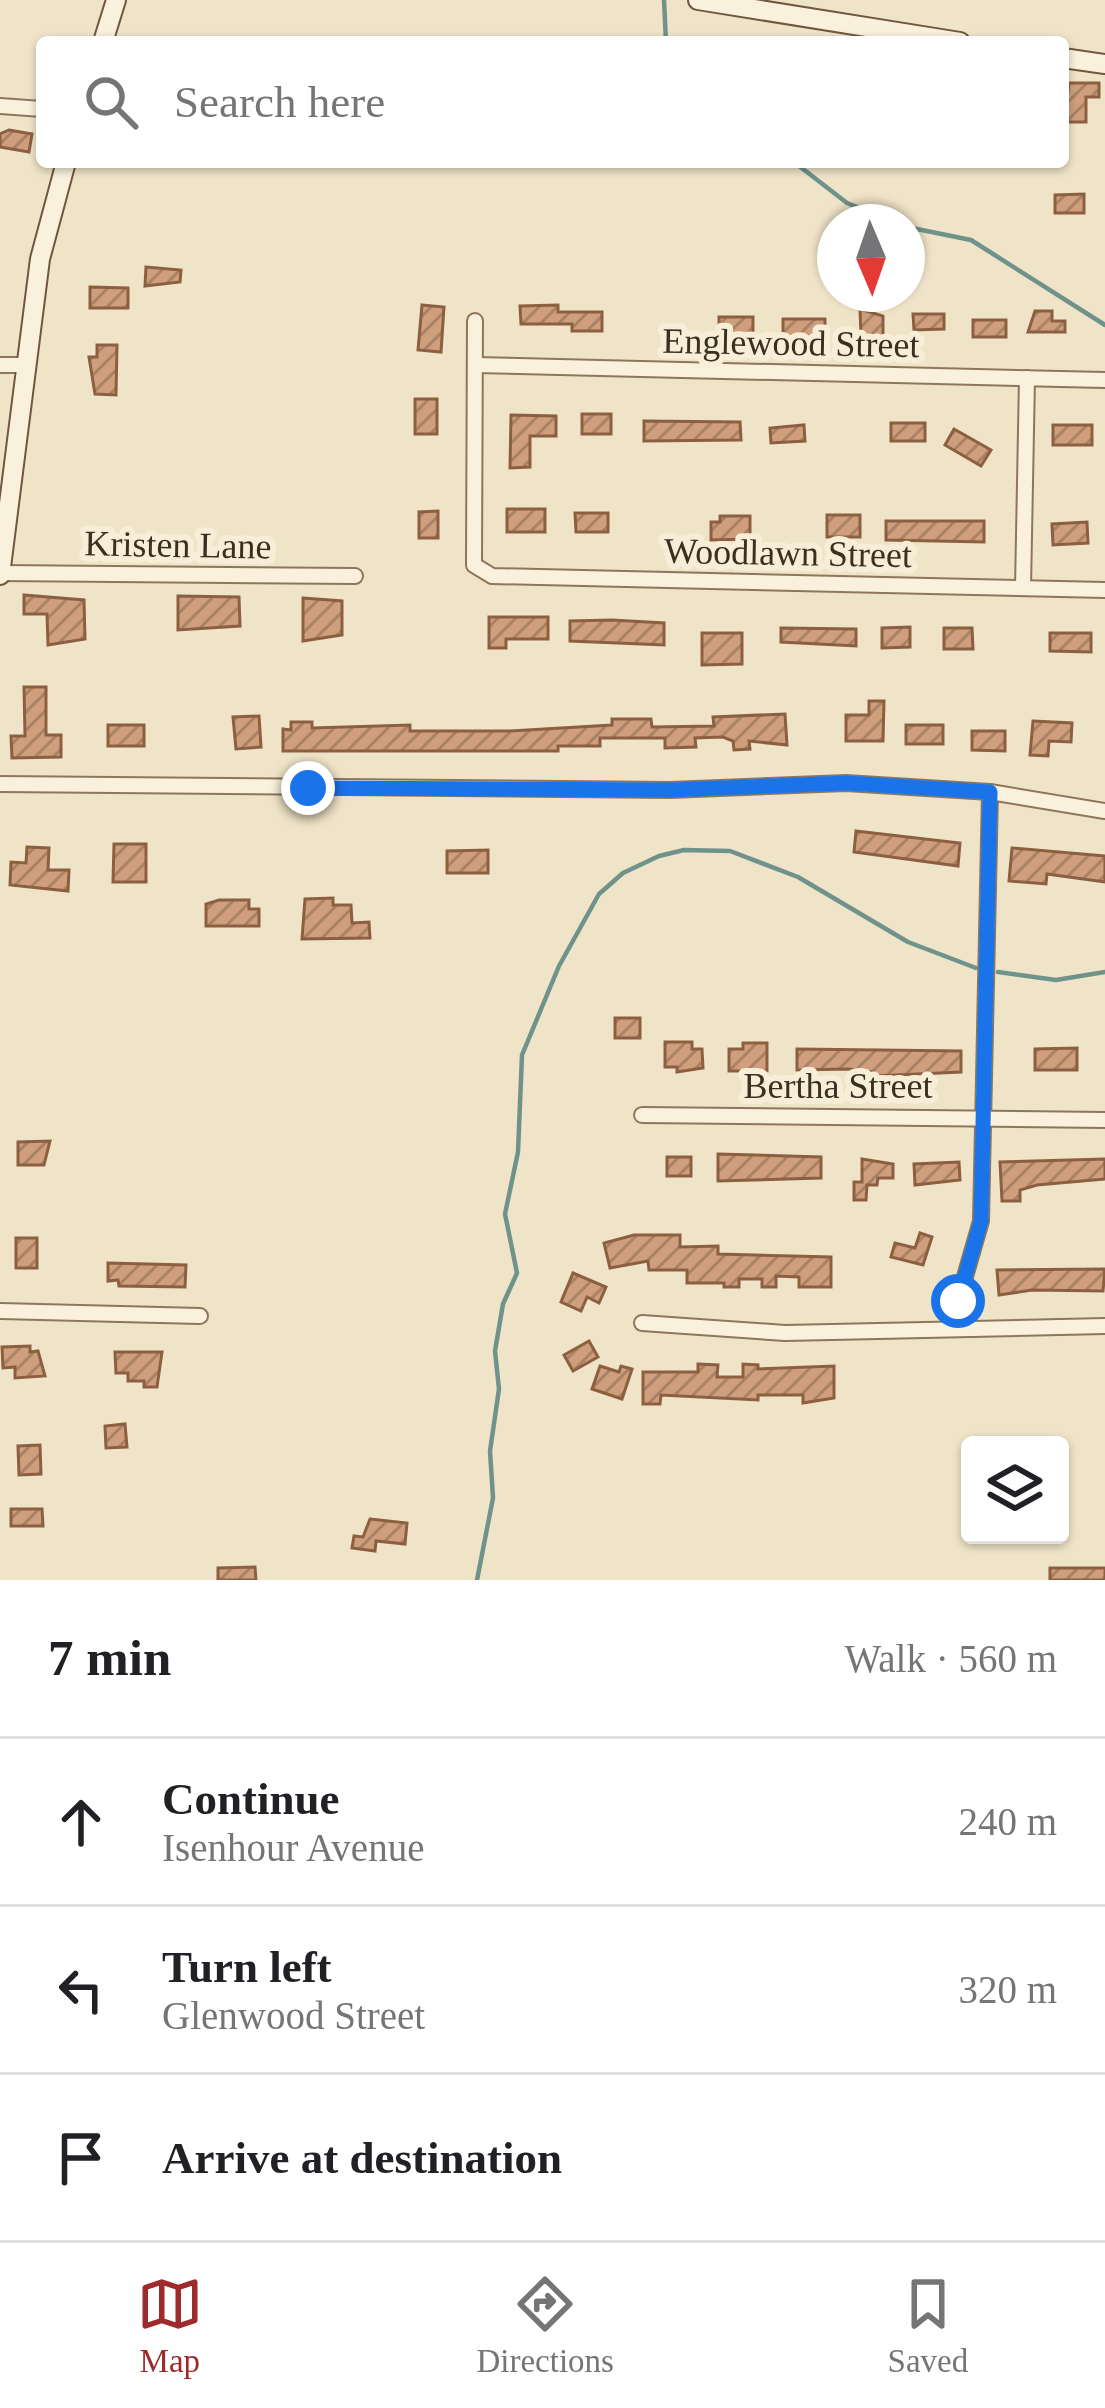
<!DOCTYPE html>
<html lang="en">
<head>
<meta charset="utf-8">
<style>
	:root { --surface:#fff; --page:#f6f6f6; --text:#202124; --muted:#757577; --line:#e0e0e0; --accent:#9e2a2b }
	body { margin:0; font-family:Georgia,serif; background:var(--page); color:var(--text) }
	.controls { position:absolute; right:36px; bottom:36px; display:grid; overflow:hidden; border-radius:12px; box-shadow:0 3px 9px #0004 }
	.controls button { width:108px; height:108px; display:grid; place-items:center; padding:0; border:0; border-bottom:3px solid var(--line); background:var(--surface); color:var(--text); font:60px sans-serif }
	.compass { position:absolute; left:817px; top:204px; width:108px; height:108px; border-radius:50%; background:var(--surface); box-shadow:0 3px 9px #0004; rotate:178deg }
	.stop { position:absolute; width:36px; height:36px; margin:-27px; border:9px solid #1a73e8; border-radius:50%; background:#fff }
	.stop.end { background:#1a73e8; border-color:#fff; box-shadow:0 3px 12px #0008 }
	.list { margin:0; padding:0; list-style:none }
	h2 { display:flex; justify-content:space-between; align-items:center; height:156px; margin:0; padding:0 48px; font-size:51px }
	h2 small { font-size:39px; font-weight:400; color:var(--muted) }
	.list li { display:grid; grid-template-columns:78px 1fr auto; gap:36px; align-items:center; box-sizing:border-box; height:168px; padding:0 48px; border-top:3px solid var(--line) }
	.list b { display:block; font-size:45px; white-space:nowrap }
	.list p { margin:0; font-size:39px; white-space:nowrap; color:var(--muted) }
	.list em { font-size:39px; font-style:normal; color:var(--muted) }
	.icon { flex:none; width:66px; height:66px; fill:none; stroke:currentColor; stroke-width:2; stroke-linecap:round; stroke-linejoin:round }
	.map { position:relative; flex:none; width:1105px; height:1580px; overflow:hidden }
	.search { position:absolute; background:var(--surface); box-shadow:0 3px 9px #0004; left:36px; right:36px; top:36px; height:132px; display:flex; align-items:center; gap:30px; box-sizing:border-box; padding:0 42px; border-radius:12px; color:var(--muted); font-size:45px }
	.sheet { height:660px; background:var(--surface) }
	nav { display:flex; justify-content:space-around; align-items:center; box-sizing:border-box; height:168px; border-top:3px solid var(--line); background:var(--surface); font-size:33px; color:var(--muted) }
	nav a { display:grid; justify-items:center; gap:6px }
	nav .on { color:var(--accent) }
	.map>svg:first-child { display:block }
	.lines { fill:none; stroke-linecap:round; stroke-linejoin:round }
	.stream { stroke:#6f938a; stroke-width:4.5 }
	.building { fill:url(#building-hatch); stroke:#8d5f41; stroke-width:3 }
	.street-casing { stroke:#8d765c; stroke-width:18 }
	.secondary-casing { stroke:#6f573f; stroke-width:22 }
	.street { stroke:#faf1dc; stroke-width:14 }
	.secondary { stroke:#faf1dc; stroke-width:18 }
	.route { stroke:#1a73e8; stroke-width:15 }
	.labels { text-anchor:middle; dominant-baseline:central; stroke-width:12; stroke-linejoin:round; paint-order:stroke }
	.street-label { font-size:36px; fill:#3d2e20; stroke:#f7eed8 }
</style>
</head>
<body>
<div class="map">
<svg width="1105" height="1580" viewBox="0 0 1105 1580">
	<defs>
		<pattern id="building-hatch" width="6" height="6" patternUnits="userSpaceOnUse" patternTransform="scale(3)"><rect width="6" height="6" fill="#cf9f7d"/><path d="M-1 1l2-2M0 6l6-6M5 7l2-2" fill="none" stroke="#a98266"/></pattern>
	</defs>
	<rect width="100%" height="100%" fill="#f0e4c8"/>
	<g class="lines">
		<g class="stream">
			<polyline points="664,0 666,42"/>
			<polyline points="794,162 847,203 895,222"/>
			<polyline points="907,227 971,240 1105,325"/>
			<polyline points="998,972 1056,980 1105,972"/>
			<polyline points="477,1580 493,1498 490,1451 499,1389 495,1351 503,1304 517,1273 505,1214 518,1152 522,1055 559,966 599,894 623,873 659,856 684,850 730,851 798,877 908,942 976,968"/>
		</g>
	</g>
	<g class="building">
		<polygon points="1069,83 1099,83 1099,97 1086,97 1086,122 1064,122"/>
		<polygon points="9,130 32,134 29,152 0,147 0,134"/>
		<polygon points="1084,194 1084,213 1055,213 1055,195"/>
		<polygon points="146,267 181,270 180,282 145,286"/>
		<polygon points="90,287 128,288 128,308 90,308"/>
		<polygon points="422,305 444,307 441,352 418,350"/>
		<polygon points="558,305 558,312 602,312 602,331 572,331 572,324 521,324 520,306"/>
		<polygon points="860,309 883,316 883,336 861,336"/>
		<polygon points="1035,311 1052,311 1052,321 1065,321 1065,332 1028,332"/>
		<polygon points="913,314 944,314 944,329 914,330"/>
		<rect x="719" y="317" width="34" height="18"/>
		<rect x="783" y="319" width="42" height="17"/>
		<rect x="973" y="320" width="33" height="17"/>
		<polygon points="97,345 117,345 116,395 95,394 89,357 97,357"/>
		<rect x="415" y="399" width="22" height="35"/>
		<rect x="582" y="414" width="29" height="20"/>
		<polygon points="511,415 556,416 556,436 530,436 530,467 510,468"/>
		<polygon points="644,421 740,422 741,440 644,441"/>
		<rect x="891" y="423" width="34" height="18"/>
		<polygon points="804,425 805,441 771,443 770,428"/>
		<rect x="1053" y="425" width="39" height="20"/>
		<polygon points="954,429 991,450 981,466 945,445"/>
		<rect x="507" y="509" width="38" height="23"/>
		<polygon points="438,511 438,538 419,538 419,512"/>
		<polygon points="575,513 608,513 608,532 576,532"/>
		<rect x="827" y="515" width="33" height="22"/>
		<polygon points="720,516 750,516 750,539 711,540 711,522 720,522"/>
		<polygon points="886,521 984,521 984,542 886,540"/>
		<polygon points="1087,522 1088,543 1053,545 1052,524"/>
		<polygon points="24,595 84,600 85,639 48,645 47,614 24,614"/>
		<polygon points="178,596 239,597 240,626 178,630"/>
		<polygon points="303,598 342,601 342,635 303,641"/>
		<polygon points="489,617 548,617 548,639 506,639 506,648 489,648"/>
		<polygon points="612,620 664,623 664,645 570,641 570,621"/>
		<polygon points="910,627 910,647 882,648 882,628"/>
		<polygon points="781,628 856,629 856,646 781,642"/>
		<polygon points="944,628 972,628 973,649 944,649"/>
		<polygon points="702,633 742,633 742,664 702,665"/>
		<polygon points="1050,633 1091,633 1091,652 1050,651"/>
		<polygon points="24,687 46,687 46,735 61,735 61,757 12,758 11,736 25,736"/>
		<polygon points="869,701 884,701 883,741 846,741 846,715 869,715"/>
		<polygon points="785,714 787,745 749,741 750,749 734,750 733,741 723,737 695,738 696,747 665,748 665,738 600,738 600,746 558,746 558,751 283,751 283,729 291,730 291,722 312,722 312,728 410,725 410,731 510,731 612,725 612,719 651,719 652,727 714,726 713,717"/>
		<polygon points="259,716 261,747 236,749 233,717"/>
		<polygon points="1033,721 1072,723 1071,742 1049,741 1048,756 1030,755"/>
		<rect x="108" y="725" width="36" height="21"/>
		<rect x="906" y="725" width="37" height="19"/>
		<polygon points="972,731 1005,731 1005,751 972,750"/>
		<polygon points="856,831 960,843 958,866 854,852"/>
		<polygon points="114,844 146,844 146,882 113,882"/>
		<polygon points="27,847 49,848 48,870 69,870 68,891 10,885 11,862 26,863"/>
		<polygon points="1012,848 1105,856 1105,882 1047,874 1046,884 1009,881"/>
		<polygon points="488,850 488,873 447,873 447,851"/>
		<polygon points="333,898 333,905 351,905 352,923 369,922 370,938 302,939 305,899"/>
		<polygon points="219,900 249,900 249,909 259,909 259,926 206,926 206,904"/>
		<rect x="615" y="1018" width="25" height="20"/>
		<polygon points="665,1042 692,1042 692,1049 702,1049 703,1068 677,1072 677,1067 665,1067"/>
		<polygon points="743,1043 767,1043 767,1071 729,1071 729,1049 743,1049"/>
		<polygon points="1077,1048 1077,1070 1035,1070 1035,1049"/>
		<polygon points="797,1049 961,1051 961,1072 873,1076 873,1072 849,1069 797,1070"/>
		<polygon points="50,1141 44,1165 18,1165 18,1142"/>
		<polygon points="718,1154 821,1157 821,1178 718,1181"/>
		<rect x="667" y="1157" width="24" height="19"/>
		<polygon points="862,1159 893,1164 893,1178 878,1178 877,1185 867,1185 866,1200 854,1200 854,1182 862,1182"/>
		<polygon points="1105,1159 1105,1179 1037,1185 1020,1190 1020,1201 1002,1201 1000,1162"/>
		<polygon points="959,1162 960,1180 915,1185 914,1164"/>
		<polygon points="920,1233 932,1237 923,1265 891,1257 895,1243 915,1248"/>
		<polygon points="634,1235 680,1235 680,1247 718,1246 718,1254 831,1257 831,1287 799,1287 799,1277 776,1276 776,1287 762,1287 762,1279 739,1279 739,1287 724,1287 724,1283 687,1283 687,1270 649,1270 648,1261 610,1268 604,1243"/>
		<rect x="16" y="1238" width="21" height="30"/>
		<polygon points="108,1263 186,1265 185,1287 119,1286 118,1280 108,1281"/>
		<polygon points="1105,1269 1103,1291 1032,1290 999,1295 997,1270"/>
		<polygon points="573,1273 606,1287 599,1303 587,1297 581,1311 561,1302"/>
		<polygon points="589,1341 598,1357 573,1371 564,1355"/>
		<polygon points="30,1346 30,1352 38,1351 45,1376 15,1378 15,1367 3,1368 2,1347"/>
		<polygon points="115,1352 162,1352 157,1387 144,1387 144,1381 128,1381 128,1373 116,1373"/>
		<polygon points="698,1364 718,1365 717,1377 743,1377 743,1364 758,1365 758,1369 834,1366 834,1398 803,1403 803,1395 758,1395 758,1400 661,1395 660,1404 643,1404 643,1372 698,1372"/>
		<polygon points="600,1366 619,1372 621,1366 632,1369 622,1399 592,1389"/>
		<polygon points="125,1424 127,1447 106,1448 105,1426"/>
		<polygon points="40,1445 41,1474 19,1475 18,1446"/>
		<polygon points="11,1509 42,1509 43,1526 11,1526"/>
		<polygon points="370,1519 407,1523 405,1544 376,1541 375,1551 352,1548 354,1536 363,1537"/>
		<polygon points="255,1567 256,1580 218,1580 218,1568"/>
		<rect x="1050" y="1568" width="55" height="12"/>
	</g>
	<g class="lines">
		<defs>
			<g id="street">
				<polyline points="0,106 42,109"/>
				<polyline points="475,321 474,565 492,576 1105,590"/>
				<polyline points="0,365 28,365"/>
				<polyline points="475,365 1105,380"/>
				<polyline points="0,573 355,576"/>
				<polyline points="1023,588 1027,378"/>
				<polyline points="0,784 670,790 846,783 990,792 1105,811"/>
				<polyline points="642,1115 1105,1120"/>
				<polyline points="0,1311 200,1316"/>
				<polyline points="642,1323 785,1333 1105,1326"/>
				<polyline points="958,1328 958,1301 981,1221 990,792"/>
			</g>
			<g id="secondary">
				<polyline points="698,0 960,42"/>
				<polyline points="103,42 116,0"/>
				<polyline points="1063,58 1105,64"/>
				<polyline points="0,575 40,259 66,162"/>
			</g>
		</defs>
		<use href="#street" class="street-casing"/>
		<use href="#secondary" class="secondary-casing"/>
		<use href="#street" class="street"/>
		<use href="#secondary" class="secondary"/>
	</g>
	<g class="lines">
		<polyline class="route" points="308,788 670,790 846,783 990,792 981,1221 958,1301"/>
	</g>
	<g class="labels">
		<g class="street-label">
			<text transform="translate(791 343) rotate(1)">Englewood Street</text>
			<text transform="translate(178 545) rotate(1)">Kristen Lane</text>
			<text transform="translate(788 553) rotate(1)">Woodlawn Street</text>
			<text x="838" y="1086">Bertha Street</text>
		</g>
	</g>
</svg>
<div class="controls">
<button><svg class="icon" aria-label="layers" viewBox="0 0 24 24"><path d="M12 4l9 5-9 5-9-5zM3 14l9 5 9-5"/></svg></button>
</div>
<svg class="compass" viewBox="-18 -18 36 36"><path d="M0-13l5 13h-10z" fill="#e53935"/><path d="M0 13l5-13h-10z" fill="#757577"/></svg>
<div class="stop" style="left:958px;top:1301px"></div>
<div class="stop end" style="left:308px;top:788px"></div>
<div class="search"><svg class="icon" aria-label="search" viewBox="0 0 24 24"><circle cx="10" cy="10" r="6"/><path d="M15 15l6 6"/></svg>Search here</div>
</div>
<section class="sheet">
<h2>7 min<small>Walk · 560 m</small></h2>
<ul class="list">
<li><svg class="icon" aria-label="ahead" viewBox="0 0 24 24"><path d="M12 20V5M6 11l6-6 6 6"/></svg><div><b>Continue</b><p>Isenhour Avenue</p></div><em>240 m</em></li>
<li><svg class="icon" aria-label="left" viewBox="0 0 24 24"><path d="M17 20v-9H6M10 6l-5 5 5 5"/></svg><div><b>Turn left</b><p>Glenwood Street</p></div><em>320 m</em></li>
<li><svg class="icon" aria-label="arrive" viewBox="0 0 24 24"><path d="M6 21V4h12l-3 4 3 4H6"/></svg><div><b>Arrive at destination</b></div></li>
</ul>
</section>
<nav>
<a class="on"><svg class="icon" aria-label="map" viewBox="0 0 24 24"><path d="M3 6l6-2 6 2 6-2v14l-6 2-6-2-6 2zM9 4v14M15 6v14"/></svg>Map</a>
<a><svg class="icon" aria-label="directions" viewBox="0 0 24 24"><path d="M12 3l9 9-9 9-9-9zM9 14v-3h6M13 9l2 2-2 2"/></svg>Directions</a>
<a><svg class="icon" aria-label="saved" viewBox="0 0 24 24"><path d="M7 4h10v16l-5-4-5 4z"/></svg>Saved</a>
</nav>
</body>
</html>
